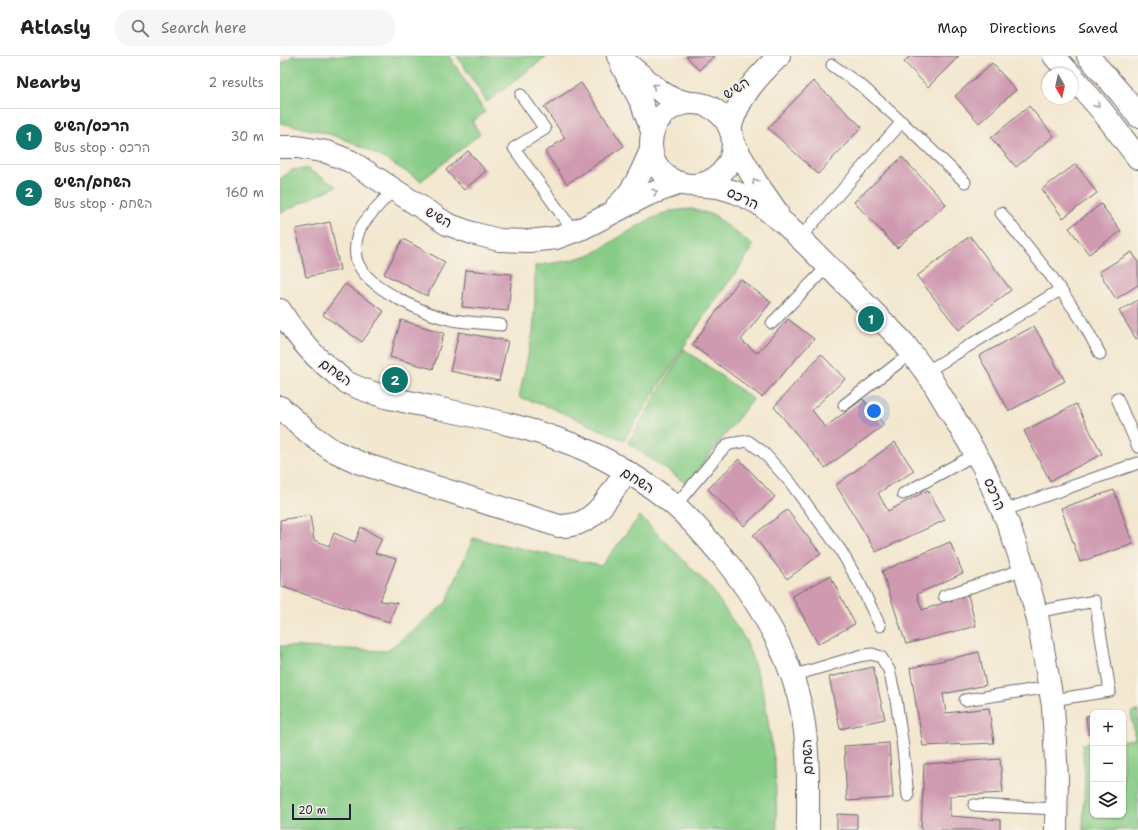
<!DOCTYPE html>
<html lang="en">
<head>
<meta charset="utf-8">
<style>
	:root { --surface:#fff; --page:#f6f6f6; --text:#222; --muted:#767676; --line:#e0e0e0; --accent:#0f766e }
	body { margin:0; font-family:"Shantell Sans","Playpen Sans Hebrew",sans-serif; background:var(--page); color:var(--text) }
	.controls { position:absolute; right:12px; bottom:12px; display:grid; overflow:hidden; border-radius:8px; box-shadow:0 1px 3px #0004 }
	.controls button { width:36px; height:36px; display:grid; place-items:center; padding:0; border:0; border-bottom:1px solid var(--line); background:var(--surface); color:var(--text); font:20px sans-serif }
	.compass { position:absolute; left:762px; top:12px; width:36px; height:36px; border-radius:50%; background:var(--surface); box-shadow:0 1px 3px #0004; rotate:171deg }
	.scale { position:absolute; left:12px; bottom:10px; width:59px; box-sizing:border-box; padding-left:4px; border:2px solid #22223b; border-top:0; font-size:11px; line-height:14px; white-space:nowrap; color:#22223b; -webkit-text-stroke:3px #f7f3e8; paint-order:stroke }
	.you { position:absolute; left:594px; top:355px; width:14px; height:14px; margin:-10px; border:3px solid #fff; border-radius:50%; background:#1a73e8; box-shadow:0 0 0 6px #1a73e833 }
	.badge { display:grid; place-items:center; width:26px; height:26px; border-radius:50%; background:var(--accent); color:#fff; font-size:13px; font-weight:700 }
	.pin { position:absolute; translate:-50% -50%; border:2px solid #fff; box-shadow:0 1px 4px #0006 }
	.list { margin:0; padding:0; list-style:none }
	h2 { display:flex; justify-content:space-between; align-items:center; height:52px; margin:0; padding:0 16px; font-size:17px }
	h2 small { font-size:13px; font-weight:400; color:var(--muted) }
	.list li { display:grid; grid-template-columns:26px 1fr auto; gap:12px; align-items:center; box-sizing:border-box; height:56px; padding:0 16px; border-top:1px solid var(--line) }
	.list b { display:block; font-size:15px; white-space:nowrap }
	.list p { margin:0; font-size:13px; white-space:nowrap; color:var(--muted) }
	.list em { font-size:13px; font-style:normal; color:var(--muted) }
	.icon { flex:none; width:22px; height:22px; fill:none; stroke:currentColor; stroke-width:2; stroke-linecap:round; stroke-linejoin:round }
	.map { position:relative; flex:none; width:858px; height:774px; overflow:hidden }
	header { display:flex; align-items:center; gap:24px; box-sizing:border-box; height:56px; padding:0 20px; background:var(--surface); border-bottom:1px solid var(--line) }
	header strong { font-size:19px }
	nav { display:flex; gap:22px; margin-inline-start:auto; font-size:14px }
	.search { width:280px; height:36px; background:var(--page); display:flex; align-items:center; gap:10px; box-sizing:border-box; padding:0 14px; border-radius:16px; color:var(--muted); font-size:15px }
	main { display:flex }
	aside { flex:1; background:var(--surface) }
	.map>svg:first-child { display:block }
	.green { fill:#87cc86; stroke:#547760 }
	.building { fill:#cf9ab0 }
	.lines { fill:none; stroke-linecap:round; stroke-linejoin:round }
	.service-casing { stroke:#6b676f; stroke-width:13 }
	.minor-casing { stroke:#6b676f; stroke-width:24 }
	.tertiary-casing { stroke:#6b676f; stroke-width:24 }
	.service { stroke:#fff; stroke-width:11 }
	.minor { stroke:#fff; stroke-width:22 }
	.tertiary { stroke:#fff; stroke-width:22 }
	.oneway { stroke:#9c9ca7 }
	.labels { text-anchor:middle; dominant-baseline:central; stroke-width:3; stroke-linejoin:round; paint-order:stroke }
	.street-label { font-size:14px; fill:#22223b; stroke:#f7f3e8 }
</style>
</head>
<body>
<header>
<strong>Atlasly</strong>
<div class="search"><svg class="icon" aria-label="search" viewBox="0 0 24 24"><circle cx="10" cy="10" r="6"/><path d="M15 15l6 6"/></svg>Search here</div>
<nav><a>Map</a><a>Directions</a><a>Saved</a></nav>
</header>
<main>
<aside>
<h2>Nearby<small>2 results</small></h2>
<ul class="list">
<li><span class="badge">1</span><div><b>הרכס/השיש</b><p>Bus stop · הרכס</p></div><em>30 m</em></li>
<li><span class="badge">2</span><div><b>השחם/השיש</b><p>Bus stop · השחם</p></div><em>160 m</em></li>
</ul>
</aside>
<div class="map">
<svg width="858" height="774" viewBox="0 0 858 774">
	<rect width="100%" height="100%" fill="#f7f3e8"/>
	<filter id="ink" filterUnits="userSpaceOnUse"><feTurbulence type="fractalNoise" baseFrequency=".025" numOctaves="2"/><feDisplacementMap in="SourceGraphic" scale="8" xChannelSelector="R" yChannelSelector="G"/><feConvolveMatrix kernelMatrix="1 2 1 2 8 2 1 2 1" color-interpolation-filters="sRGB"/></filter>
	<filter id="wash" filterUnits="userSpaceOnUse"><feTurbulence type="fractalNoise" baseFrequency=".012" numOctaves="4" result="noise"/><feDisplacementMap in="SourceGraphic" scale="16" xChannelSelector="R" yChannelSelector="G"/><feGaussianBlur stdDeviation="0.9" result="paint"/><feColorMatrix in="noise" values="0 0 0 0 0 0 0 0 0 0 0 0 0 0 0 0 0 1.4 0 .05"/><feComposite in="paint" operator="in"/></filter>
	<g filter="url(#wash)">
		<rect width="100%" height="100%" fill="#f3e7cf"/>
		<g class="green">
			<path d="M12,0H169L205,56L192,66L200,78L141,125C117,110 92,94 66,84C45,76 22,71 0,67V29L2,27L0,25V9Z"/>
			<polygon points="177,0 267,0 207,46"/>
			<polygon points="27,113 57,130 0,157 0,123 12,114"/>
			<polygon points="412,153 434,159 473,190 457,215 423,261 344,384 269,351 239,341 253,277 255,244 255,210 292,204 312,198 366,165 390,155"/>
			<polygon points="404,293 473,343 407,428 348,387"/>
			<polygon points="360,460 431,532 466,585 483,634 495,709 497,774 0,774 0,590 107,595 166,547 193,482 321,510"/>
			<polygon points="858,655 858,774 803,774 805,716 802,688 813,687 813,759 843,759 843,684 855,683 851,656"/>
		</g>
		<g id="blocks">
			<g class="building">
				<polygon points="406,0 434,0 419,14"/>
				<polygon points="630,0 679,0 648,31 624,6"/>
				<polygon points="712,7 736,34 699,67 675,40"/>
				<polygon points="533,25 582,71 538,118 488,72"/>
				<polygon points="301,27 344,90 287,128 265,96 285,82 264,51"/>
				<polygon points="749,50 774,80 736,111 711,82"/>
				<polygon points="188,95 206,115 184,134 166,114"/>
				<polygon points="622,101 666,148 617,192 574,146"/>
				<polygon points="796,108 817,137 783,162 762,133"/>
				<polygon points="821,148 841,175 809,198 789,172"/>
				<polygon points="50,166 60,214 26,221 16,173"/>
				<polygon points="690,180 731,234 679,274 637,220"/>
				<polygon points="123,183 165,206 147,240 104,218"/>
				<polygon points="852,196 858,206 858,229 836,243 819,216"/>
				<polygon points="186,214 232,218 228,255 182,251"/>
				<polygon points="460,223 491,246 461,284 477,297 508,263 534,283 482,341 412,289"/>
				<polygon points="65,228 104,255 82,286 43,259"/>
				<polygon points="858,244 858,282 856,283 839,255"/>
				<polygon points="121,264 164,277 153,313 110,301"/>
				<polygon points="754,270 785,325 729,355 699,300"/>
				<polygon points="179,276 228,285 219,325 170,315"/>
				<polygon points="541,298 565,323 532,354 545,371 583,343 604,369 545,412 494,351"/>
				<polygon points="796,348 822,398 770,425 744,375"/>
				<polygon points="615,386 634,415 598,437 608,455 648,434 665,464 596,496 556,429"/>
				<polygon points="459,403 495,441 464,470 428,433"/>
				<polygon points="834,434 853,488 800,506 781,452"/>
				<polygon points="507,454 541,498 507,523 473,479"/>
				<polygon points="30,459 34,484 49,490 54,477 75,486 81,471 102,483 95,497 116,503 100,545 117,547 109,566 0,530 0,464"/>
				<polygon points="670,486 683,517 637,538 642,554 688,539 696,570 626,588 602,515"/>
				<polygon points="550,520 575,568 538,588 512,540"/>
				<polygon points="699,596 706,629 663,638 666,657 709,652 714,687 643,690 630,612"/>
				<polygon points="593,611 605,663 560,673 549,621"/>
				<polygon points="813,659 813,677 808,678 806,660"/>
				<polygon points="609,687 613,742 567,745 564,690"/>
				<polygon points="720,703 723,737 670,740 670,760 720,764 720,774 641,774 644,708"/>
				<polygon points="557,758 577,759 577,774 557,774"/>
			</g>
		</g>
	</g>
	<g filter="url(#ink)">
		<use href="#blocks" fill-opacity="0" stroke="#6b676f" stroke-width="1"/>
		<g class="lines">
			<defs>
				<g id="service">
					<polyline points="552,9 583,31 638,81 685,126"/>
					<polyline points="241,39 265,73 234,92 294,176"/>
					<path d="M114,133C105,143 84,163 79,175C76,183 74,197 77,205C86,232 146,259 173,264C189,267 205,267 221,269"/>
					<polyline points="721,157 771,220 803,266 820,298"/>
					<polyline points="520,182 622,66"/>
					<polyline points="492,267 548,210"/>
					<polyline points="646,316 780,234"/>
					<polyline points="837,342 858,391"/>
					<polyline points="564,349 631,297"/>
					<polyline points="623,438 696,398"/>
					<polyline points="395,450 441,395 449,388 468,385 483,396 510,426 561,495 581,530 600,570"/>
					<polyline points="722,455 858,407"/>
					<polyline points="664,540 744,513"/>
					<polyline points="755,556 815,545 830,635 772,644"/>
					<polyline points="512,620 579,600 592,598 601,601 609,614 616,644 622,684 628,740"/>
					<polyline points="685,644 770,631"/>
					<polyline points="694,749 776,753"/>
				</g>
				<g id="minor">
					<polyline points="338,0 380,35 393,43 409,47"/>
					<polyline points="342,10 362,48 372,75"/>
					<circle cx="412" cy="88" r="41"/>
					<path d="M450,73C458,42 476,22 499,0"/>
					<polyline points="453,87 476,126 497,156"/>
					<polyline points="0,91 17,91 47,96 70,105 167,168 192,177 219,184 249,185 276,182 303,172 367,139 401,127"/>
					<polyline points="415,129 438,131 455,136 478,147 505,168 529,191 623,286 651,323 703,410 727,465 746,518 758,564 773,650 777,723 776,774"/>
					<path d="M337,150C354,135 362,115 371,94"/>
					<path d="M0,254C15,278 31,299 54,316C58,320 62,323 66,326C79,333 93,337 106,341C169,356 234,365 294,389C329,403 376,431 403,457C417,470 429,485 442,500C475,541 504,587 518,639C530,683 528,729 528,774"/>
					<path d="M0,351L30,378L52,394L80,407L279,470C283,470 287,470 291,469C317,466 332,435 346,416"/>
				</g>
				<g id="tertiary">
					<polyline points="774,0 790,18"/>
					<polyline points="808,0 842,39 858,60"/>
					<polyline points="792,20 822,55 858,102"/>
				</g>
			</defs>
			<use href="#service" class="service-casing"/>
			<use href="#minor" class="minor-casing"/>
			<use href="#tertiary" class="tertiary-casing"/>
			<use href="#service" class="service"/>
			<use href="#minor" class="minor"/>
			<use href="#tertiary" class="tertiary"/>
		</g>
		<defs><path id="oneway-chevron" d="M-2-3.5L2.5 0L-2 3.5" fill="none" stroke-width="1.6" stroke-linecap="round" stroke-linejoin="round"/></defs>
		<g class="oneway">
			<use href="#oneway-chevron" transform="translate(375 30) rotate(-141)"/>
			<use href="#oneway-chevron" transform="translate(817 49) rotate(50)"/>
			<use href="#oneway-chevron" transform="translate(475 125) rotate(-122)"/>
			<use href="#oneway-chevron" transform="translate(375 136) rotate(-19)"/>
		</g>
	</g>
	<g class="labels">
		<g class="street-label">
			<text transform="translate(456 32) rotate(-32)">השיש</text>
			<text transform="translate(463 142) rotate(25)">הרכס</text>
			<text transform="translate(159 161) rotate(30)">השיש</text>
			<text transform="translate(56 316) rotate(36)">השחם</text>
			<text transform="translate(358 424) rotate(32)">השחם</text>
			<text transform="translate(715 438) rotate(67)">הרכס</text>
			<text transform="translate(527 701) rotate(-93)">השחם</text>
		</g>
	</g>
</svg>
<div class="controls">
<button>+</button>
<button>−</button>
<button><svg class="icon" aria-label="layers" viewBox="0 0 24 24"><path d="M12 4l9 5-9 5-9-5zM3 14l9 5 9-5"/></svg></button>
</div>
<svg class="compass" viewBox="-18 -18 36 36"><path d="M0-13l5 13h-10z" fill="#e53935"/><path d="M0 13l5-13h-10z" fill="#767676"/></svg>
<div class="scale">20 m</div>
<div class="you"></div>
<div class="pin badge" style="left:591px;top:263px">1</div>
<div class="pin badge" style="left:115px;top:324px">2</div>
</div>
</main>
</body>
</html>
